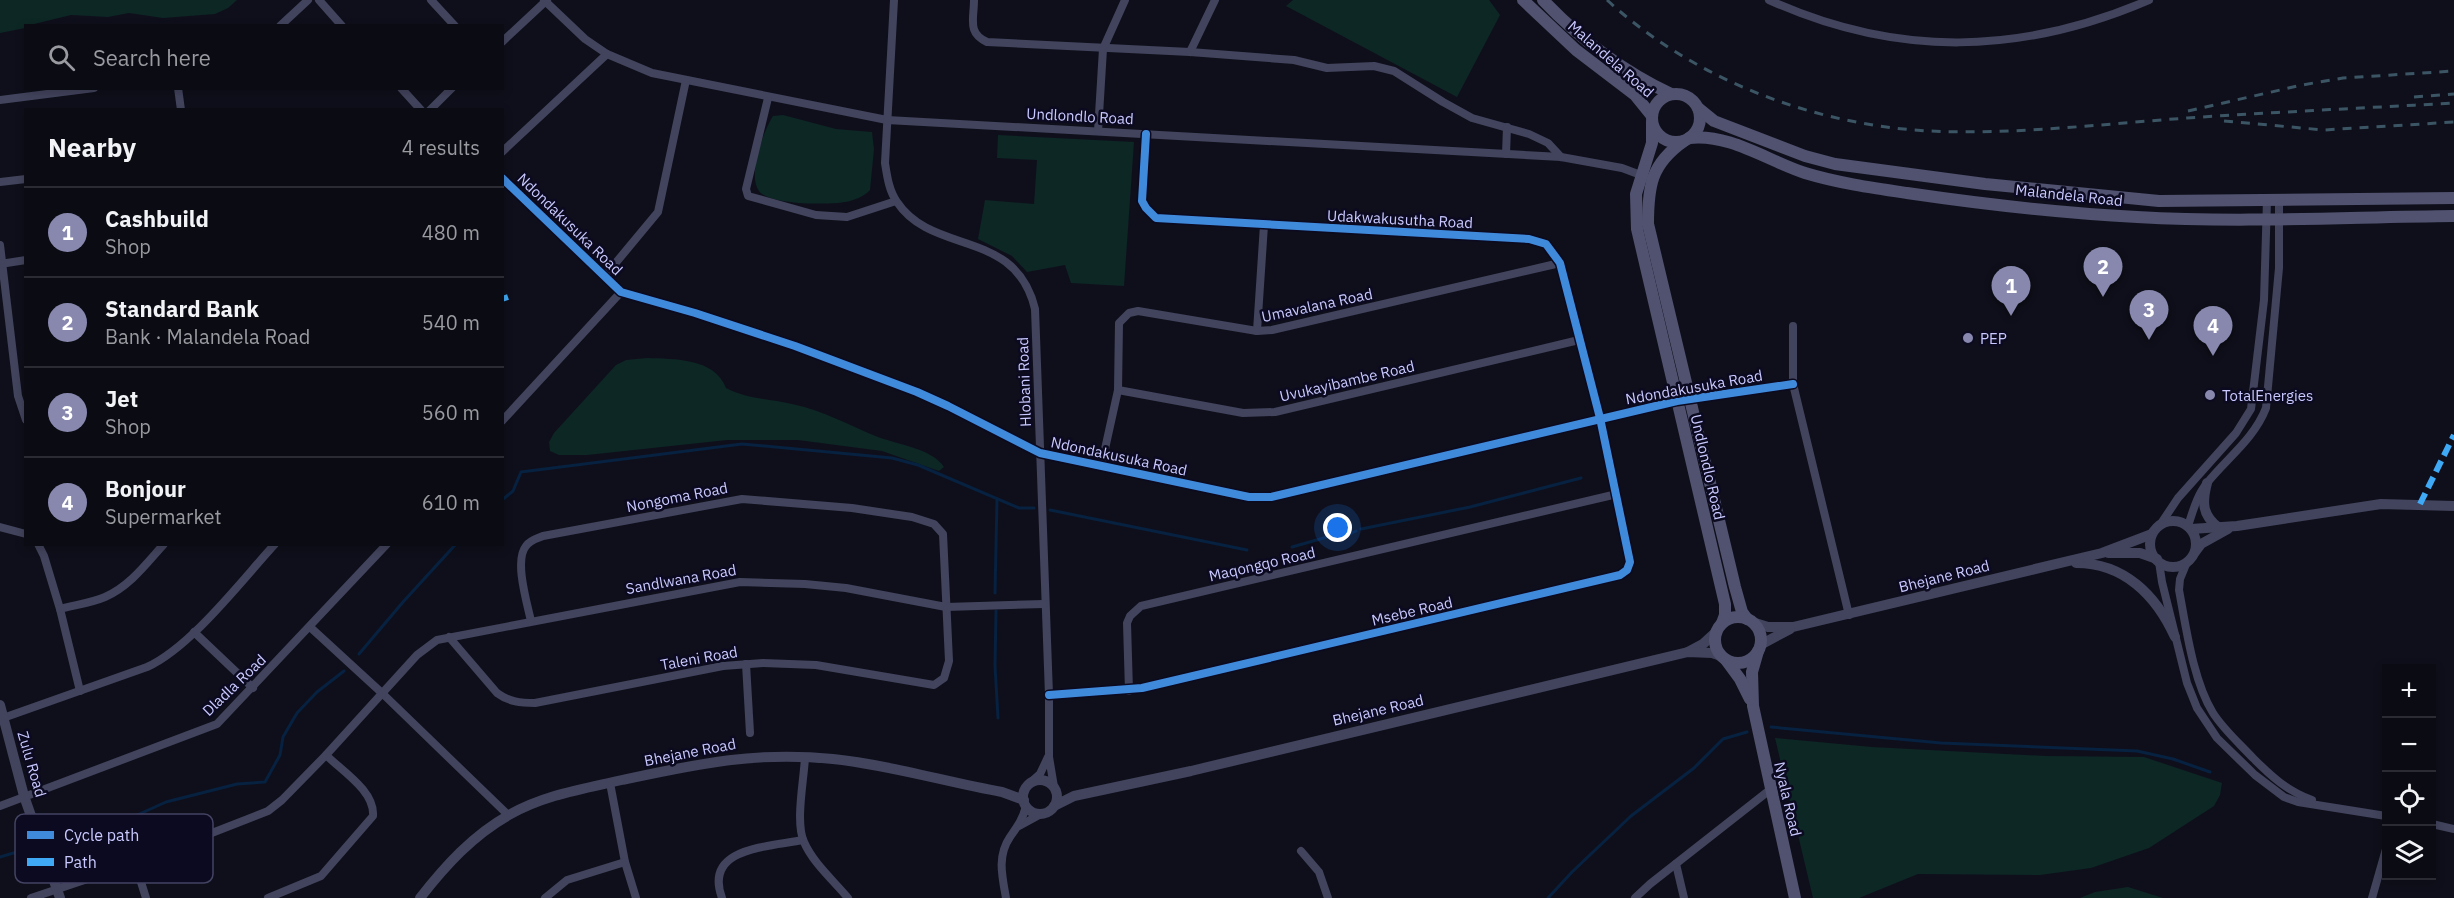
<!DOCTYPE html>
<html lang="en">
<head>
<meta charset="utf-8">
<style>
	:root { --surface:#0b0b14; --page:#14141d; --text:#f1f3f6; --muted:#9a9ba0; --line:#2b2b34; --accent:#8888af }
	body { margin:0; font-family:"IBM Plex Sans",sans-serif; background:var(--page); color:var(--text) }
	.controls { position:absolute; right:18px; bottom:18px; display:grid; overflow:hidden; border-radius:0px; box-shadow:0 3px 9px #0003 }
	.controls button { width:54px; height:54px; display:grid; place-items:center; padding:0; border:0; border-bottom:2px solid var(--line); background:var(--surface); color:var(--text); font:30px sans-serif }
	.you { position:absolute; left:1338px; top:528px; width:21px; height:21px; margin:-15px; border:4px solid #fff; border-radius:50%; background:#1a73e8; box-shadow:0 0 0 9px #1a73e833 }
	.badge { display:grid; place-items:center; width:39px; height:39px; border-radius:50%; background:var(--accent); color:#fff; font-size:20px; font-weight:700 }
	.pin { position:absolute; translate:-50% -50px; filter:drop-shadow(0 2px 3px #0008) }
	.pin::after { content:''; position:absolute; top:32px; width:21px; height:18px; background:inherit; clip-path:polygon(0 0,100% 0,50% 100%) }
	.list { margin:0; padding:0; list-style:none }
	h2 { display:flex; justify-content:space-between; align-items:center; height:78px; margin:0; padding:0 24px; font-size:26px }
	h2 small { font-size:20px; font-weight:400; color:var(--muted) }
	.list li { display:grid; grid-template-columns:39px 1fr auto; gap:18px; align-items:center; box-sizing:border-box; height:90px; padding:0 24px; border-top:2px solid var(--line) }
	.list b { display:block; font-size:22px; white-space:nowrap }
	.list p { margin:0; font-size:20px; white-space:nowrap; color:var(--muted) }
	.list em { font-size:20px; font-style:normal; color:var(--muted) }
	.icon { flex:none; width:33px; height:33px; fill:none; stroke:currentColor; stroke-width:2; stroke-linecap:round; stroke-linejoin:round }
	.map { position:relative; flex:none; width:2454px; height:898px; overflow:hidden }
	.search { position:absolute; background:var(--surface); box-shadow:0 3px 9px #0003; left:24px; top:24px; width:480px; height:66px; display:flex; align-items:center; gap:15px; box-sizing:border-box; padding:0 21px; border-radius:0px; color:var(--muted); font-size:22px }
	.panel { position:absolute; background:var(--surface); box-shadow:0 3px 9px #0003; left:24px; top:108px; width:480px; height:438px; border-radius:0px }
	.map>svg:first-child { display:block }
	.green { fill:#0d2725 }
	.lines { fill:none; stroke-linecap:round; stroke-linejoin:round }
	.stream { stroke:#072140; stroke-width:3 }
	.minor { stroke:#42445d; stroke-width:8 }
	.tertiary { stroke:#42445d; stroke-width:10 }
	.secondary { stroke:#50526f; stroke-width:12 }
	.rail { stroke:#3b5564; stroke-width:3; stroke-dasharray:9 8; stroke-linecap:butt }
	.quiet { stroke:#3fa9f5; stroke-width:6; stroke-dasharray:12 6; stroke-linecap:butt }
	.cycleway-casing { stroke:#0b0a20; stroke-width:11 }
	.cycleway { stroke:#408adc; stroke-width:8 }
	.poi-dot { fill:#8888af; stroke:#0b0a20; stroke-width:2 }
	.labels { text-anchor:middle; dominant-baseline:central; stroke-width:5; stroke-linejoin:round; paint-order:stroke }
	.street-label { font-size:15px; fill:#c9c9ff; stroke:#0b0a20 }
	.poi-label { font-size:15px; fill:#c9c9ff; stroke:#0b0a20; text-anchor:start }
	.key { fill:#0b0a20; stroke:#444363; stroke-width:1.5 }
	.key-label { font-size:16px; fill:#c9c9ff }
</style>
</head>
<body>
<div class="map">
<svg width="2454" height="898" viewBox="0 0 2454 898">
	<rect width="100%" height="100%" fill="#0f0f1b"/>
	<g class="green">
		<polygon points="0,0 237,0 228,8 215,14 163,18 129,13 108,17 71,15 26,26 25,28 0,33"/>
		<polygon points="1293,0 1489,0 1500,15 1457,97 1286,6"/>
		<path d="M783,115L836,129L872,132L874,149L870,190C865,196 853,201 845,202C828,205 769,205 759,191C747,175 764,130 773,116Z"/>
		<polygon points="998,135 1134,142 1124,286 1071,283 1065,265 1027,272 1012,256 978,239 985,200 1034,204 1037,160 997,158"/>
		<path d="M647,358C674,359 715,358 726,388C747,399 770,399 792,404C823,410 850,426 878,437C899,445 931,448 944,467L939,471L882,451L798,440H727L587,455H559L550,451L549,442L554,433L616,365L626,360Z"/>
		<polygon points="1775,738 1872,747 2046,756 2144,757 2222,783 2220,795 2214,806 2149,848 2091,868 2040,875 1918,874 1859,898 1813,898"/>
		<polygon points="2128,887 2163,898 2080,898 2095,892"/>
	</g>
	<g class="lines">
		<g class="stream">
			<polyline points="502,500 513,491 521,472 742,444 892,458 918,465 1019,508 1034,508"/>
			<polyline points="1050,510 1247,550"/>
			<polyline points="1361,529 1470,507 1581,478"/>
			<polyline points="1292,547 1334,535 1345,536 1356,531"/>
			<polyline points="995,593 997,499"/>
			<polyline points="996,611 995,666 998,718"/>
			<polyline points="359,654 403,602 456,544"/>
			<polyline points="1771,727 1941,743 2137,751 2173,759 2210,772"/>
			<polyline points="52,838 135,816 166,802 237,784 265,782 280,755 283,737 297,713 317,692 344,671"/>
			<polyline points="0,857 27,849"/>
			<polyline points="1548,898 1572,872 1631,816 1694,768 1723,739 1747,732"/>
		</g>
		<g class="minor">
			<polyline points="319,0 342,26"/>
			<polyline points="431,0 455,26"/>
			<polyline points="544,0 585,39 607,54 652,73 887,120 1561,157 1622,168 1646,177"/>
			<path d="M894,0L885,163C887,176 889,191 897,202C933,256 1016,228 1035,309L1049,695V757L1054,787"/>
			<path d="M974,0C974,19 967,33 987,42L1190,52L1294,60L1327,68L1374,66L1394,71L1443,102L1472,118L1529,134L1548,143L1561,157"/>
			<path d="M1769,0C1897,58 2021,55 2149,0"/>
			<polyline points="280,26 308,0"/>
			<polyline points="502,42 547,0"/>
			<polyline points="1190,52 1215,0"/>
			<polyline points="178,88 181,110"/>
			<polyline points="401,88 421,110"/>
			<polyline points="768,98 746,189 748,196 816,215 847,217 896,201"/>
			<polyline points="0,100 94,88"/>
			<polyline points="430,110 452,88"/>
			<polyline points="1098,131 1103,49 1125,0"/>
			<polyline points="502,152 607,54"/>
			<polyline points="1506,154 1507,127"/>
			<polyline points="502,178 621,292 695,313 795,346 917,392 948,406 1040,453 1249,497 1271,497 1677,401 1793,384"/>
			<polyline points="0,182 26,179"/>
			<polyline points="0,245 18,396 26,420"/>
			<polyline points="0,264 26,260"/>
			<polyline points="604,277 658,212 686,80"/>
			<polyline points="1793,326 1793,384 1849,615"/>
			<polyline points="1257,331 1264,225"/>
			<polyline points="1118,390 1243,413 1275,412 1579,340"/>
			<polyline points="502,421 621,292"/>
			<polyline points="1101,467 1118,390 1119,323 1129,313 1138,311 1257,331 1272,330 1560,263"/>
			<polyline points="2160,525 2178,498 2236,433 2251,409 2264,300 2267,200"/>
			<path d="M2188,526C2193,511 2197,495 2207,483C2227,458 2254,439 2266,408L2279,268V200"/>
			<polyline points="0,527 26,534"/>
			<polyline points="38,544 44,556 60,609 80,691"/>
			<polyline points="2159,562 2162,582 2187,683 2197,708 2217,738 2255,775 2284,797 2298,802 2386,816"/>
			<path d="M2187,562L2180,579L2179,590C2186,627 2193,681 2213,713C2224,730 2239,743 2253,758C2271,776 2287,791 2312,800"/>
			<path d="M60,609C75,605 91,603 105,597C130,586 146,564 164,544"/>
			<polyline points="310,627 383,694 508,815"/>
			<polyline points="194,632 253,688"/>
			<path d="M449,637L497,693C509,702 521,703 535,703L723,666L763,663L816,665L934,685L944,678L949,661L943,534L934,524L912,517L852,508L742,499L543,536C536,539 530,540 526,546C514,560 527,603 531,621"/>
			<polyline points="746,664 750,733"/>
			<polyline points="1129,691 1127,623 1130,616 1141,606 1617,494"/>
			<polyline points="1049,695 1142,688 1620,575 1627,570 1630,562 1600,418 1560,263 1546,244 1529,239 1156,218 1146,208 1142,201 1146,134"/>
			<path d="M3,718L147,667C191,647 241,581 275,544"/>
			<path d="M805,757C804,780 795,822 804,842C813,863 834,881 848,898"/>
			<polyline points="1031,782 1040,774 1048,757"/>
			<polyline points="610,783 625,862 636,898"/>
			<polyline points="0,806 217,724 387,544"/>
			<polyline points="2432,824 2454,829"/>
			<polyline points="1019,826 1041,814"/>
			<polyline points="1301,851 1319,872 1328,898"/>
			<polyline points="135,863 146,898"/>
			<polyline points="1676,864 1684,898"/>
			<polyline points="31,898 135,863 268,811 282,800 326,755 417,655 437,640 740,582 805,584 846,588 946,607 1044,604"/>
			<path d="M268,898L321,876L373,816C375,791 342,771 326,755"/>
			<polyline points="545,898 567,880 625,862"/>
			<path d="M722,898C703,847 769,847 803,840"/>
			<path d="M1006,898C1002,876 997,856 1010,837C1017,827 1023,819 1026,806"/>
			<polyline points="1635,898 1650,884 1771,789"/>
			<polyline points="2372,898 2386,849"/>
		</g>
		<g class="tertiary">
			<path d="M2207,483C2202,502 2202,515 2218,527"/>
			<circle cx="2173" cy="544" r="23"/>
			<polyline points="2191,529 2237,526 2381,504 2454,506"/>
			<polyline points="2195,552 2201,544 2228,529"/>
			<polyline points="2108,553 2140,553 2157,559"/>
			<path d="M2076,563C2124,563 2156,595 2175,637"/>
			<polyline points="1752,622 1768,627 1793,627 2102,553 2152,534"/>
			<polyline points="1760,645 1790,629"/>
			<polyline points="1688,652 1703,644 1716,632"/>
			<polyline points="0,705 24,796 60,898"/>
			<circle cx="1040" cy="797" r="17"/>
			<polyline points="1054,806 1074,796 1191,771 1688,652 1712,653 1721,656"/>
			<path d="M420,898C445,866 473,835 509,815C544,795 583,789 622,780C697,764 755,751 833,759C890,765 946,782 1002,792L1024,800"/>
		</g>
		<g class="secondary">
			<polyline points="1523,0 1576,50 1635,95 1652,116"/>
			<path d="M1543,0C1580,39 1622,71 1671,94"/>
			<circle cx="1676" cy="118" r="24"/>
			<polyline points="1698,108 1714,121 1805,156 1835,164 1985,184 2159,201 2454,198"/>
			<polyline points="1652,122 1652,143 1636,194 1637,229 1725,604 1725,615 1722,623"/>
			<path d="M1689,138C1729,133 1768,161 1805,173C1838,183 1873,188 1907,193C1982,204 2061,213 2137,217C2242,223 2349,217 2454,216"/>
			<path d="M1684,141C1651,164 1648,186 1648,224L1735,587L1742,612L1747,619"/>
			<circle cx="1738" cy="640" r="23"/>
			<polyline points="1758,651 1752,672 1753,706 1795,898"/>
			<polyline points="1726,660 1740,679 1750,699"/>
		</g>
		<g class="rail">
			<path d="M1607,0C1693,79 1813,125 1929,131C2013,135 2102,124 2187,118C2276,112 2365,108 2454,103"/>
			<polyline points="2414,97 2454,94"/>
			<polyline points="2188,111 2302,85 2343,78 2454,71"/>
			<polyline points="2224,121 2324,130 2454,122"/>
		</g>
		<g class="quiet">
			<polyline points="502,299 508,297"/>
			<polyline points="2420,504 2454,435"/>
		</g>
		<defs>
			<g id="cycleway">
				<polyline points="502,178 621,292 695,313 795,346 917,392 948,406 1040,453 1249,497 1271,497 1677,401 1793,384"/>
				<polyline points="1049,695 1142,688 1620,575 1627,570 1630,562 1600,418 1560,263 1546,244 1529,239 1156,218 1146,208 1142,201 1146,134"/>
			</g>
		</defs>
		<use href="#cycleway" class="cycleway-casing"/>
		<use href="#cycleway" class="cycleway"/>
	</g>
	<g class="poi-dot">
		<circle cx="1968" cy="338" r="6"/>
		<circle cx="2210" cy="395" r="6"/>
	</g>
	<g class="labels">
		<g class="street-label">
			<text transform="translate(1611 59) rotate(41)">Malandela Road</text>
			<text transform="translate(1080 116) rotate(3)">Undlondlo Road</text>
			<text transform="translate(2069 195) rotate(6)">Malandela Road</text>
			<text transform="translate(1400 219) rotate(3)">Udakwakusutha Road</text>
			<text transform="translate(570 224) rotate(44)">Ndondakusuka Road</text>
			<text transform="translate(1317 305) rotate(-12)">Umavalana Road</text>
			<text transform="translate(1347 381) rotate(-13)">Uvukayibambe Road</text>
			<text transform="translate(1024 382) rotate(-92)">Hlobani Road</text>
			<text transform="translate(1694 387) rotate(-10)">Ndondakusuka Road</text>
			<text transform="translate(1119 456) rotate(12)">Ndondakusuka Road</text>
			<text transform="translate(1708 467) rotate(77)">Undlondlo Road</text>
			<text transform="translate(677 497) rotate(-11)">Nongoma Road</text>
			<text transform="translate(1262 564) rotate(-13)">Maqongqo Road</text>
			<text transform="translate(1944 576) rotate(-14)">Bhejane Road</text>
			<text transform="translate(681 579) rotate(-10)">Sandlwana Road</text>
			<text transform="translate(1412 611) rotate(-13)">Msebe Road</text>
			<text transform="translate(699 658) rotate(-10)">Taleni Road</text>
			<text transform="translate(234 685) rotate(-44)">Dladla Road</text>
			<text transform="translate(1378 710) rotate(-13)">Bhejane Road</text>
			<text transform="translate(690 752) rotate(-11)">Bhejane Road</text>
			<text transform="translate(32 764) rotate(74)">Zulu Road</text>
			<text transform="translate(1788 799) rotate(77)">Nyala Road</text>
		</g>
		<g class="poi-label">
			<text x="1980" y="338">PEP</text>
			<text x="2222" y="395">TotalEnergies</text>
		</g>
	</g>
	<rect x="15" y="814" width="198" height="69" rx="9" class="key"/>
	<rect x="27" y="831" width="27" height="8" fill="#408adc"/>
	<rect x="27" y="858" width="27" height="8" fill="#3fa9f5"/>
	<g class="key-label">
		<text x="64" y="841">Cycle path</text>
		<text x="64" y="868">Path</text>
	</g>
</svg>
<div class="controls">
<button>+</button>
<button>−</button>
<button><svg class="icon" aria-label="locate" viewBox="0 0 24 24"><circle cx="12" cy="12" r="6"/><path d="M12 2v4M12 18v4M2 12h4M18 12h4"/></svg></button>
<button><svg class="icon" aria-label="layers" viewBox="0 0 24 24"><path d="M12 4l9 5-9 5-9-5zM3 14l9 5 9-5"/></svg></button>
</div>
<div class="you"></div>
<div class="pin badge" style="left:2011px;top:316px">1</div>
<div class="pin badge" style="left:2103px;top:297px">2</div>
<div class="pin badge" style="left:2149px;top:340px">3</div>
<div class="pin badge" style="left:2213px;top:356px">4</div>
<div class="search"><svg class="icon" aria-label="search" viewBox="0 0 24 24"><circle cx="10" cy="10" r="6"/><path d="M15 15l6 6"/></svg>Search here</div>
<section class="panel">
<h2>Nearby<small>4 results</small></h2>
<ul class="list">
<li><span class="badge">1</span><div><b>Cashbuild</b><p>Shop</p></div><em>480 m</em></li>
<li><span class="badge">2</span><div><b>Standard Bank</b><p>Bank · Malandela Road</p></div><em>540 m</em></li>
<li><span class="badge">3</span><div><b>Jet</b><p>Shop</p></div><em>560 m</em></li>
<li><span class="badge">4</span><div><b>Bonjour</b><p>Supermarket</p></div><em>610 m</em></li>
</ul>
</section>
</div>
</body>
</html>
